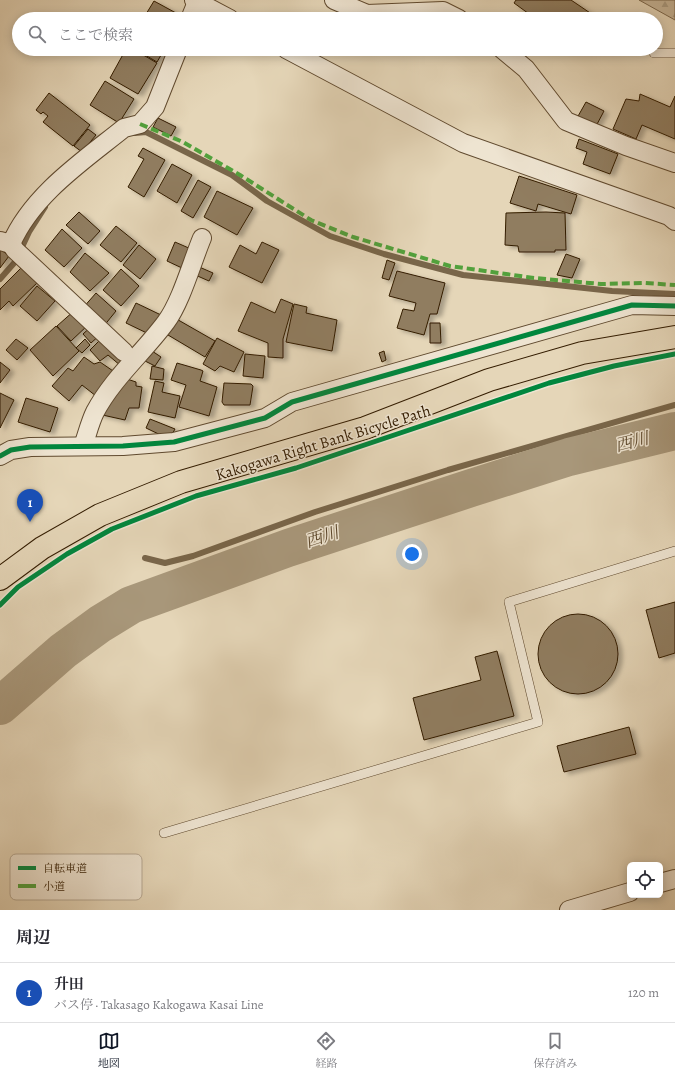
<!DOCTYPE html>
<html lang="ja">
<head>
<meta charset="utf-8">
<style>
	:root { --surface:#fff; --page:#f2f2f3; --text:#2b2b33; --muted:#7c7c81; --line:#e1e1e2; --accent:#111827 }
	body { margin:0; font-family:Alegreya,"Noto Serif JP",serif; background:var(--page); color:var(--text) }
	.controls { position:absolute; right:12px; bottom:12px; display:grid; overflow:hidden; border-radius:6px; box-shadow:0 2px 10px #0003 }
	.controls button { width:36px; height:36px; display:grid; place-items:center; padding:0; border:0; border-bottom:1px solid var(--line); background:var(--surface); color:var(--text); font:20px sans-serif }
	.you { position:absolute; left:412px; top:554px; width:14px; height:14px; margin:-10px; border:3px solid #fff; border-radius:50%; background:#1a73e8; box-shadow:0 0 0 6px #1a73e833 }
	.badge { display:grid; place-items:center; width:26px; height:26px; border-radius:50%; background:var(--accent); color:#fff; font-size:13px; font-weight:700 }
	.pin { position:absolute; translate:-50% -33px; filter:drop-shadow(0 1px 2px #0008) }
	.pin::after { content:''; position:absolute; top:21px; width:14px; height:12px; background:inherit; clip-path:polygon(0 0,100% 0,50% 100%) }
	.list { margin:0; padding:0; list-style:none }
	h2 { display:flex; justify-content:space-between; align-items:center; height:52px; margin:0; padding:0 16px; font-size:17px }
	h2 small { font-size:13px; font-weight:400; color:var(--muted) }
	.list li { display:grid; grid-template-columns:26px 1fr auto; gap:12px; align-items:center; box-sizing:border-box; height:60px; padding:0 16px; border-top:1px solid var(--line) }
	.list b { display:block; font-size:15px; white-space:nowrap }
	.list p { margin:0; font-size:13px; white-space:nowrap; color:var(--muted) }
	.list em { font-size:13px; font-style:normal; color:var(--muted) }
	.icon { flex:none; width:22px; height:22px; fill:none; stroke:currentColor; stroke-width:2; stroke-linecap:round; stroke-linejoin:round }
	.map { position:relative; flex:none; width:675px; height:910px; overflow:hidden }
	.search { position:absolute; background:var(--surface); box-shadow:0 2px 10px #0003; left:12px; right:12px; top:12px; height:44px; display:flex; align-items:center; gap:10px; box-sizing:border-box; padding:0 14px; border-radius:22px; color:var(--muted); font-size:15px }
	.sheet { height:112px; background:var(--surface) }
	nav { display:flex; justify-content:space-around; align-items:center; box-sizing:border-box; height:56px; border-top:1px solid var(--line); background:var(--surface); font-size:11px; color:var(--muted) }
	nav a { display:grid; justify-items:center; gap:2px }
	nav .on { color:var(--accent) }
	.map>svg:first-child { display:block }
	.forest { fill:url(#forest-firs); stroke:#7d694d }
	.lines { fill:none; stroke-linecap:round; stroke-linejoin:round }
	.stream { stroke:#79664a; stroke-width:6 }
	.river { stroke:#a8977a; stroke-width:38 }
	.building { fill:#907d60; stroke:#331c01; filter:url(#shadow) }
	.lane-casing { stroke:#604a2f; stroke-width:10 }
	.street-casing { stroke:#604a2f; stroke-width:20 }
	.primary-casing { stroke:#331c01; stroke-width:24 }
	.lane { stroke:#eee4d1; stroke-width:9 }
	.street { stroke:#eee4d1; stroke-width:18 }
	.primary { stroke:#e5d6b8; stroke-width:22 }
	.quiet { stroke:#52a13c; stroke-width:4; stroke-dasharray:8 4; stroke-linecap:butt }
	.cycleway-casing { stroke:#eee4d1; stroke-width:8 }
	.cycleway { stroke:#00873e; stroke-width:5 }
	.labels { text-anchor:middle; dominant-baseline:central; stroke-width:3; stroke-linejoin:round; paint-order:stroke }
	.street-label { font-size:16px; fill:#331c01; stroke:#eee4d1 }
	.water-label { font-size:17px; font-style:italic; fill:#5c472b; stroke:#eee4d1 }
	.key { fill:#eee4d1; stroke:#b6a893; stroke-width:1 }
	.key-label { font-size:11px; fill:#331c01 }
</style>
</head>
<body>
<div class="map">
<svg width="675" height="910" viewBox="0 0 675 910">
	<defs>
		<pattern id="forest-firs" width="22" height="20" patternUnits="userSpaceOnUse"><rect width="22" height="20" fill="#c7b699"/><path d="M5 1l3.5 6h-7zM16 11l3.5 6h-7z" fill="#ab9c82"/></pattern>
		<filter id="shadow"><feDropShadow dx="4.5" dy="2.5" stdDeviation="2" flood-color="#0004"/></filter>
	</defs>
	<rect width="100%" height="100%" fill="#e5d6b8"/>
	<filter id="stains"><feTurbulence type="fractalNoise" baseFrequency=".005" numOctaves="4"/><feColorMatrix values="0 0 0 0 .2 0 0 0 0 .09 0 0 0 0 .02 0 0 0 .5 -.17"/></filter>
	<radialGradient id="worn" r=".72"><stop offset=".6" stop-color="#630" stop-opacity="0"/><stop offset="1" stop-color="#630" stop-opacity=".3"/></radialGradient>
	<polygon class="forest" points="639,0 675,0 675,20"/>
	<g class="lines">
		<g class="stream">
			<polyline points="135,133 146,132 232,175 267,201 330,236 384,254 463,275 612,291 675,294"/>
			<polyline points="0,279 15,262 29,232 45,207"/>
			<polyline points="145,558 165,563 193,556 315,512 448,470 675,405"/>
		</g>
		<polyline class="river" points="0,706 63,651 100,624 131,605 288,548 471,488 569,457 675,431"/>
	</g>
	<g class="building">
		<polygon points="516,0 571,0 599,19 536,19 514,3"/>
		<polygon points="154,1 176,13 172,19 143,19"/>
		<polygon points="126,49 133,49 157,63 138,94 110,78"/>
		<polygon points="135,49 161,49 164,50 157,62"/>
		<polygon points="105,81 134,99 119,123 90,105"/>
		<polygon points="49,93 90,125 73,146 43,122 48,116 43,112 41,114 36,110"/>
		<polygon points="640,94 670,107 675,96 675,139 642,125 636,139 613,129 626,99 639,101"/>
		<polygon points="586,102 604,111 595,128 577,118"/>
		<polygon points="158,118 176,127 171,136 153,127"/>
		<polygon points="88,129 96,135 82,152 74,146"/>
		<polygon points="579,139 618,154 610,174 583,164 587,152 576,148"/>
		<polygon points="143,148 165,160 144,197 128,187 144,159 138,156"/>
		<polygon points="172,164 192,175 177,203 157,191"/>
		<polygon points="519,176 577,195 571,214 538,204 536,211 510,203"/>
		<polygon points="198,180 211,187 193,218 181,211"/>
		<polygon points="217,191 253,208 237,235 204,217"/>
		<polygon points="79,212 100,231 88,244 66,225"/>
		<polygon points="546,212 565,213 566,250 555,250 555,252 519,252 518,246 505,245 506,213"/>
		<polygon points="116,226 137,243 121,262 100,245"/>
		<polygon points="62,229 82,248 64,267 45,250"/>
		<polygon points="175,242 191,249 182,268 167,261"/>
		<polygon points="262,242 279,250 262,283 229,267 240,245 256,254"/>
		<polygon points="139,245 156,259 140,279 123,265"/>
		<polygon points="0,249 9,256 0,268"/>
		<polygon points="85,253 109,273 90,291 70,272"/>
		<polygon points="566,254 580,259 572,278 557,275"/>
		<polygon points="387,260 395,263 389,280 382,278"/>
		<polygon points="23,266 38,282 13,306 9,301 0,310 0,289"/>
		<polygon points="197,266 213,273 209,281 193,274"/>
		<polygon points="121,269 139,286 121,306 103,290"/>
		<polygon points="397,271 445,283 437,314 430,314 424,335 397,328 403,309 414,311 416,303 389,296"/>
		<polygon points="37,286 55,301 37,321 20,306"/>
		<polygon points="96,293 116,311 103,327 82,309"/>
		<polygon points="281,299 293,304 283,339 283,358 268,357 268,343 238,331 251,302 275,313"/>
		<polygon points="136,303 161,315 151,335 126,323"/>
		<polygon points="294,304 307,307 306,313 337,320 332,351 286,342"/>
		<polygon points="75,310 88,325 71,341 57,326"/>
		<polygon points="173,317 215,341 205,357 163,332"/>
		<polygon points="430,323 440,323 441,343 430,343"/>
		<polygon points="93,325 101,334 91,343 83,334"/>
		<polygon points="56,326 79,351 53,376 30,350"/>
		<polygon points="103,337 127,360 121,366 108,355 100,361 90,350"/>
		<polygon points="217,338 244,352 234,372 220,366 215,371 203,364"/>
		<polygon points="16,339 28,348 17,360 6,350"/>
		<polygon points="85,339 90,345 82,353 76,348"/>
		<polygon points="149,349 161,357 155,366 143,360"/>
		<polygon points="384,351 386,360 382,362 379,353"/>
		<polygon points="245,354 265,356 263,378 243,376"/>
		<polygon points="84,357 94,364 100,362 116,373 96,396 82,385 69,401 52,386 68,368 73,371"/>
		<polygon points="0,362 10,370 0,383"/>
		<polygon points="177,363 201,370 203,371 200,381 217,387 209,416 179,407 186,385 171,380"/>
		<polygon points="152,366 164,369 163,380 150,379"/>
		<polygon points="124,378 136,382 136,386 142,387 139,408 129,408 125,420 98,414"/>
		<polygon points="155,381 164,383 162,392 180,396 175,418 148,412"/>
		<polygon points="224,383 251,384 253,386 250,405 224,405 222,402"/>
		<polygon points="0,393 14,400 0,428"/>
		<polygon points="26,398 58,408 50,432 18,422"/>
		<polygon points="150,419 175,429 171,436 167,438 146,428"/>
		<polygon points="675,602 675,653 659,658 646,610"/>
		<circle cx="578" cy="654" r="40"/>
		<polygon points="497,651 514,716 424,740 413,698 481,680 475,657"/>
		<polygon points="629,727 636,754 564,772 557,746"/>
	</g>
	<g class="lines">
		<defs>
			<g id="lane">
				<polyline points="654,53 675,53"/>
				<polyline points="164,833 538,722 509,602 675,551"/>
			</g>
			<g id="street">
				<polyline points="194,0 230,19"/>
				<polyline points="334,0 367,14 443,11 459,19"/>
				<polyline points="190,19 197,2"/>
				<polyline points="286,49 463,143 669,216 675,221"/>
				<polyline points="502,49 526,69 566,121 626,146 675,163"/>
				<path d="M0,241L11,244C32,195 83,161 124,128L140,124L155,107L178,49"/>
				<polyline points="11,244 15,250 124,352"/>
				<path d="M83,446C87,435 90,422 95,412C113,378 143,353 166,322C181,302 192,262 202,238"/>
				<polyline points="0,456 11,450 30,447 123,446 174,442 265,418 292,402 632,305 675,306"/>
				<polyline points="660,883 675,879"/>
				<polyline points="569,910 630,892"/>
			</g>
			<polyline id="primary" points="0,579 42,548 100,515 181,482 365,428 489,380 582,353 675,337"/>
		</defs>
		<use href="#lane" class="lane-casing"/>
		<use href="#street" class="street-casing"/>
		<use href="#primary" class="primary-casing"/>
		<use href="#lane" class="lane"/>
		<use href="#street" class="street"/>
		<use href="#primary" class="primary"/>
		<polyline class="quiet" points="140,124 183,142 240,175 311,220 353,237 450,266 534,278 601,284 645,283 675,285"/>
		<defs>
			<g id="cycleway">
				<polyline points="0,456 11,450 30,447 123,446 174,442 265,418 292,402 632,305 675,306"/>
				<polyline points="0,605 18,587 67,554 112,529 196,496 296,468 549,383 614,366 675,354"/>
			</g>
		</defs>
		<use href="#cycleway" class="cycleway-casing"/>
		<use href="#cycleway" class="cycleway"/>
	</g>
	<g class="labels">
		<g class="street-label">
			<text transform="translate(323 443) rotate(-17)">Kakogawa Right Bank Bicycle Path</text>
		</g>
		<g class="water-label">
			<text transform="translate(632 442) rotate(-14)">西川</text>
			<text transform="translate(322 537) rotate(-18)">西川</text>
		</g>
	</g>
	<rect x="10" y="854" width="132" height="46" rx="6" class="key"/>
	<rect x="18" y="866" width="18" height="4" fill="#00873e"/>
	<rect x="18" y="884" width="18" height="4" fill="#52a13c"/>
	<g class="key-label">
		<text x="43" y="872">自転車道</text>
		<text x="43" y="890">小道</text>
	</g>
	<rect width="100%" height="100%" filter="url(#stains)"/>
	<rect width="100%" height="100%" fill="url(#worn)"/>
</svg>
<div class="controls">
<button><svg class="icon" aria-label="locate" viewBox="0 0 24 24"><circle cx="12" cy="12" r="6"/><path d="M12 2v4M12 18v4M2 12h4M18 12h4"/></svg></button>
</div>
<div class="you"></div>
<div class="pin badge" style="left:30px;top:522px;background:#1a4fb4">1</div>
<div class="search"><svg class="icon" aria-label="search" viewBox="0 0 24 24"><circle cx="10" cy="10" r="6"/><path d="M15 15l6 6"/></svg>ここで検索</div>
</div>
<section class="sheet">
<h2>周辺<small></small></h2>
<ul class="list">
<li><span class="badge" style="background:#1a4fb4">1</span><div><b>升田</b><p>バス停 · Takasago Kakogawa Kasai Line</p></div><em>120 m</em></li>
</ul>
</section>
<nav>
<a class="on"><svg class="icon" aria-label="map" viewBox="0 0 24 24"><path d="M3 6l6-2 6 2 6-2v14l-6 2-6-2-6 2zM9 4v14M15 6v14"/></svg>地図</a>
<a><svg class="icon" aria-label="directions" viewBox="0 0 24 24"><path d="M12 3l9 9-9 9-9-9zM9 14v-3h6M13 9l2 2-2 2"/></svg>経路</a>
<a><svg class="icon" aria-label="saved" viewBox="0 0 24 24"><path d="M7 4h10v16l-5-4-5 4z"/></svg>保存済み</a>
</nav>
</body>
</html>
